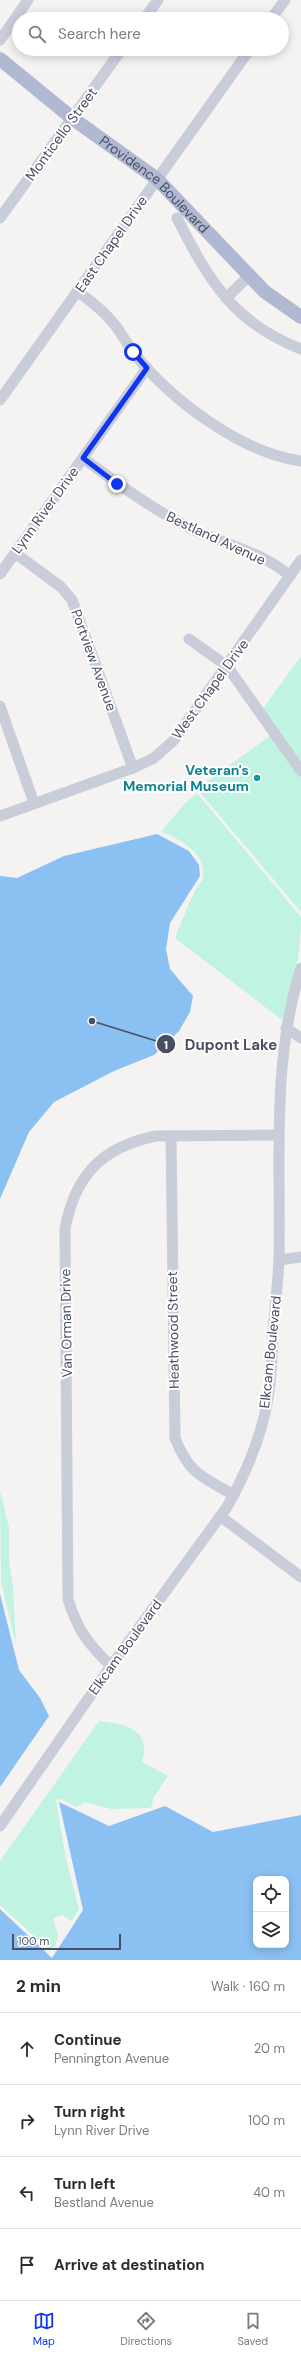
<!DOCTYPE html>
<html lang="en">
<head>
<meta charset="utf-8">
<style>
	:root { --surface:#fff; --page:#f7f7f7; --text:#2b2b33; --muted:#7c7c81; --line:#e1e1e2; --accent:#1036f1 }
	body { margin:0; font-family:"DM Sans",sans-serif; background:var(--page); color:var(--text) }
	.controls { position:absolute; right:12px; bottom:12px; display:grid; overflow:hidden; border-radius:8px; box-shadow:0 2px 10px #0003 }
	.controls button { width:36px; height:36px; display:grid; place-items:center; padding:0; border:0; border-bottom:1px solid var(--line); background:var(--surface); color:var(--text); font:20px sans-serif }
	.scale { position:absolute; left:12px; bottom:10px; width:109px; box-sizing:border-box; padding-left:4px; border:2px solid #494f62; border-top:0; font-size:11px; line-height:14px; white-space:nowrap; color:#494f62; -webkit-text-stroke:3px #fff; paint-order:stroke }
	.stop { position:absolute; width:12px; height:12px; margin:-9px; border:3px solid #1036f1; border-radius:50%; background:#fff }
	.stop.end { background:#1036f1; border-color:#fff; box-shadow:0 1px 4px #0008 }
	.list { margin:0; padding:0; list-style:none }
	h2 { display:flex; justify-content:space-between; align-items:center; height:52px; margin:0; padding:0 16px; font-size:17px }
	h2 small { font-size:13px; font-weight:400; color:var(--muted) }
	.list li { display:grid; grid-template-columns:26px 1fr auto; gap:12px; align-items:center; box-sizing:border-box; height:72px; padding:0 16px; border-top:1px solid var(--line) }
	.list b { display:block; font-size:15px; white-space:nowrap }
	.list p { margin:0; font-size:13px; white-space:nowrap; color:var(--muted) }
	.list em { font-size:13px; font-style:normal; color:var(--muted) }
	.icon { flex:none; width:22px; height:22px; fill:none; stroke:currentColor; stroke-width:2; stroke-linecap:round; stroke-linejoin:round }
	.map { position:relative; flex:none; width:301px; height:1960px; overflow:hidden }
	.search { position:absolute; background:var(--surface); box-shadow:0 2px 10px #0003; left:12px; right:12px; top:12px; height:44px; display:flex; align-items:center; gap:10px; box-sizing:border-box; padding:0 14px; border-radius:22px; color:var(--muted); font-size:15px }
	.sheet { height:340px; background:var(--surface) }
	nav { display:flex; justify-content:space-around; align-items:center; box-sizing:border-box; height:56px; border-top:1px solid var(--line); background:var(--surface); font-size:11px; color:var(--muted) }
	nav a { display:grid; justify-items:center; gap:2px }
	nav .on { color:var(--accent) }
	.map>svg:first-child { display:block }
	.green { fill:#c0f3e1 }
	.water { fill:#8bc1f2; fill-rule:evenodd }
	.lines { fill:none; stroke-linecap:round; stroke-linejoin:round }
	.minor { stroke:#c9cdda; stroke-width:11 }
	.major { stroke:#b1b9d2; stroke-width:14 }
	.route { stroke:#1036f1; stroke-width:5 }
	.culture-dot { fill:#0f9aa8; stroke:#fff; stroke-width:1.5 }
	.labels { text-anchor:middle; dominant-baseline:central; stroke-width:4; stroke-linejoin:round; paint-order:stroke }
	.street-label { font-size:14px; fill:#494f62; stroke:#fff }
	.culture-label { font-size:14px; font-weight:bold; fill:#0d838f; stroke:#fff; text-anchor:end }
	.leader { fill:none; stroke:#494f62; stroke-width:1.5 }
	.callout-dot { fill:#494f62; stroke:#fff; stroke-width:1.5 }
	.mark-label { font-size:12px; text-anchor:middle; font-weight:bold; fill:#fff }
	.callout-label { font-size:15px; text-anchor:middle; font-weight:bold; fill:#494f62; stroke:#fff; stroke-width:4; stroke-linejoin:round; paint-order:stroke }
</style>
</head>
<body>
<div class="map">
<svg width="301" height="1960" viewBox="0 0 301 1960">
	<rect width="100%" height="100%" fill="#f5f3f2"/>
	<g class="green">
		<polygon points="301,656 301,765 262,710"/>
		<polygon points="271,735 301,776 301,912 197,789"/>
		<path d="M197,793L301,917C301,952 294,986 282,1020L175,938C181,923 187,907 194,893C196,888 202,882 203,877C207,854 179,838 161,832L184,804Z"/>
		<polygon points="0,1491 9,1527 9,1559 13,1587 16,1645 1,1581"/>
		<path d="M99,1721C125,1724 152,1729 142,1762L168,1776L153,1798L152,1807L148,1808L111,1809L85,1802L77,1807L61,1799L56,1800L66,1859L79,1909L72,1921L62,1915L53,1918L58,1936L55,1947L48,1949L0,1905V1861Z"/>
	</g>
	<g class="water">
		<polygon points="157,834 189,851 199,865 200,876 170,923 166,949 170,969 193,996 190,1012 179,1031 154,1055 114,1071 54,1102 29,1132 0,1199 0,876 17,878 64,856"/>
		<polygon points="0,1594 19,1670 40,1698 49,1716 0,1787"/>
		<path d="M59,1802L109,1826L165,1806L213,1832L301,1815V1960H0V1909L52,1958L83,1910ZM256,1879H286V1945H256Z"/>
	</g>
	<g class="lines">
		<g class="minor">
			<polyline points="144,19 158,0"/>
			<polyline points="271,19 285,0"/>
			<polyline points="0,40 28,0"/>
			<polyline points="0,218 122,49"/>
			<path d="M177,218C208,279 233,323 301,349"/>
			<path d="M77,291C91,301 104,311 115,325C122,334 127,344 134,353C170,399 241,453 301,461"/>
			<polyline points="226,298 249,276"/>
			<polyline points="0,400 250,49"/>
			<path d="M83,458C119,485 155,511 196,531C227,545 264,553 290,576"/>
			<polyline points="15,553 61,587 72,600 133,768"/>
			<polyline points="0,574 147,368"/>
			<polyline points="189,639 227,666 301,771"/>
			<polyline points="0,706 34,803"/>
			<polyline points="0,816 133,768 154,758 174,740 301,560"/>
			<polyline points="286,1028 301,1038"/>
			<path d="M171,1136L175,1438C189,1474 202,1477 234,1495"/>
			<polyline points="279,1260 301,1257"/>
			<polyline points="220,1516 301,1577"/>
			<path d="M111,1666C88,1644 77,1629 68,1599L65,1229C75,1175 102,1147 156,1136L278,1135"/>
			<path d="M0,1826L111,1666L227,1507C246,1473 262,1436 268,1398C272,1376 272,1353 273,1331C275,1307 278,1283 279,1259C281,1161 271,1064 301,968"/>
		</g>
		<path class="major" id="s1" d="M0,59L72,118L157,179L265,292L301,317"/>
	</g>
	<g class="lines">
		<polyline class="route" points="117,484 83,458 147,368 133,352"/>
	</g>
	<circle class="culture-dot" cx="257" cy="778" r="4"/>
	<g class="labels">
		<g class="street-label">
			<text transform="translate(61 134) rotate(-54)">Monticello Street</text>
			<text stroke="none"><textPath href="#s1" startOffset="199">Providence Boulevard</textPath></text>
			<text transform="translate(111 244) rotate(-55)">East Chapel Drive</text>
			<text transform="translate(45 510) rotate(-54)">Lynn River Drive</text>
			<text transform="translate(216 538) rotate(25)">Bestland Avenue</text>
			<text transform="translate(94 660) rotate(70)">Portview Avenue</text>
			<text transform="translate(210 689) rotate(-54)">West Chapel Drive</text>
			<text transform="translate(66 1323) rotate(-91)">Van Orman Drive</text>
			<text transform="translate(173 1330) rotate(-91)">Heathwood Street</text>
			<text transform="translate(270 1352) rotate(-84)">Elkcam Boulevard</text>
			<text transform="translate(125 1647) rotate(-54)">Elkcam Boulevard</text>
		</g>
		<g class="culture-label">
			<text x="249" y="770">Veteran's<tspan x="249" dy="16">Memorial Museum</tspan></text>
		</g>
	</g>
	<path class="leader" d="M92 1021L166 1044"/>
	<g class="callout-dot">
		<circle cx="92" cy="1021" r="4"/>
		<circle cx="166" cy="1044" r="10"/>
	</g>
	<g class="mark-label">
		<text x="166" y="1049">1</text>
	</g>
	<g class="callout-label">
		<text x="231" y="1050">Dupont Lake</text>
	</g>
</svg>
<div class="controls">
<button><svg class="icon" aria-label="locate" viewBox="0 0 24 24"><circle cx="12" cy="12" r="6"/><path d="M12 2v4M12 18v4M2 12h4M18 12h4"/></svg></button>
<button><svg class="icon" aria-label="layers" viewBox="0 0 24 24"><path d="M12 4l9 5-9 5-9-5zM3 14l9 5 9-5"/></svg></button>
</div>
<div class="scale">100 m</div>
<div class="stop" style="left:133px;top:352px"></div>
<div class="stop end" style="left:117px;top:484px"></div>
<div class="search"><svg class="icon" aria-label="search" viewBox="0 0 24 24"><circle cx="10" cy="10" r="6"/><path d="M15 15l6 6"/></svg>Search here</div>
</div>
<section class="sheet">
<h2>2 min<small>Walk · 160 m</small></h2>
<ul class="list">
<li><svg class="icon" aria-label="ahead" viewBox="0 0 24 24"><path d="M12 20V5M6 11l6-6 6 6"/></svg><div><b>Continue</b><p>Pennington Avenue</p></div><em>20 m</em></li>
<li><svg class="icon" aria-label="right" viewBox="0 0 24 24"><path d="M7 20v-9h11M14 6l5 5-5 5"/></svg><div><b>Turn right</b><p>Lynn River Drive</p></div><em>100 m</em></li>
<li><svg class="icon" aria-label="left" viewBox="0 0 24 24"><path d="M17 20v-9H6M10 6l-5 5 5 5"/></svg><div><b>Turn left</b><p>Bestland Avenue</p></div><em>40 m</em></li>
<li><svg class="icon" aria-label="arrive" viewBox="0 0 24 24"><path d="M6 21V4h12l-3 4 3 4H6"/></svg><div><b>Arrive at destination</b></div></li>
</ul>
</section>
<nav>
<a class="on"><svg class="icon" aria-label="map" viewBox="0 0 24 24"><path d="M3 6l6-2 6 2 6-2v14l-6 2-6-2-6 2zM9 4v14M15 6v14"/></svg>Map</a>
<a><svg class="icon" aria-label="directions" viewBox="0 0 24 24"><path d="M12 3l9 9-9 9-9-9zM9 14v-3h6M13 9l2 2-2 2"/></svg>Directions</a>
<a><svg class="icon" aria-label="saved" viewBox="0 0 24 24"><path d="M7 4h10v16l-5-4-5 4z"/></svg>Saved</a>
</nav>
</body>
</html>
